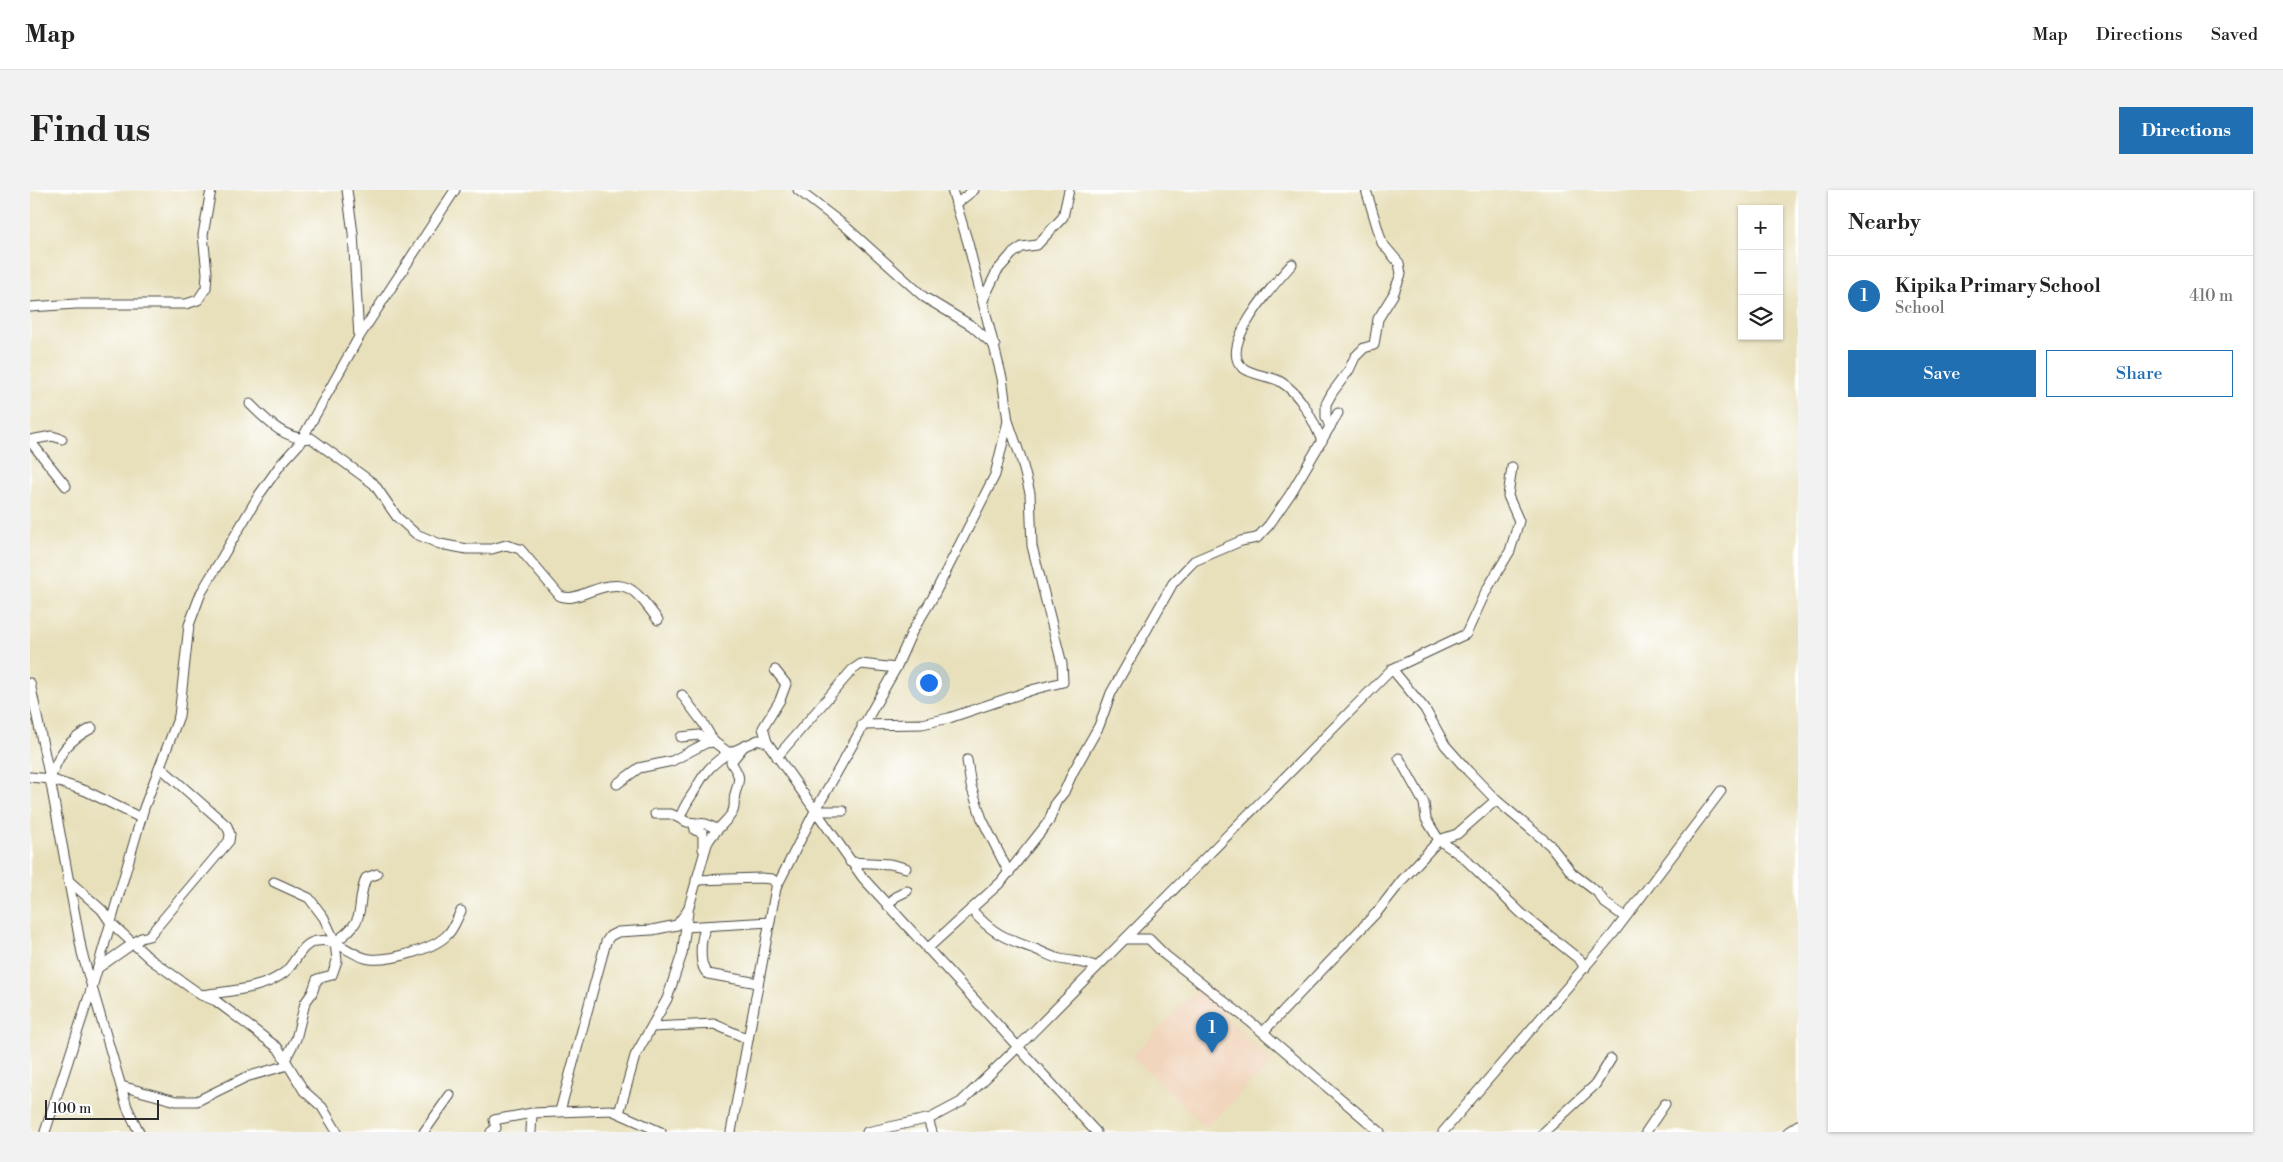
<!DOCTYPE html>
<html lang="en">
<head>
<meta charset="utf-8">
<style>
	:root { --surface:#fff; --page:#f2f2f2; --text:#222; --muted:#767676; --line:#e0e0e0; --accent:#1f6fb2 }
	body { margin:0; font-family:"Libre Bodoni",serif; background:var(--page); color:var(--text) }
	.controls { position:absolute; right:15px; top:15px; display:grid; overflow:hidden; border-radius:0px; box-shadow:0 1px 4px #0004 }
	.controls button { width:45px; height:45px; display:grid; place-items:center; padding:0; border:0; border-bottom:1px solid var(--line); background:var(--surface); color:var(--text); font:25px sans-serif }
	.scale { position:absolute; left:15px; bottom:12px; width:114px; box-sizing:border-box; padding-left:5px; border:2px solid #2b2b2b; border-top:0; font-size:14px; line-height:18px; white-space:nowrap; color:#2b2b2b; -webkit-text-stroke:4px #fff; paint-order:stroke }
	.you { position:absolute; left:898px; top:492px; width:18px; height:18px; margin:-12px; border:4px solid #fff; border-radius:50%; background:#1a73e8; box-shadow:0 0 0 8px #1a73e833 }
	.badge { display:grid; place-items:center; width:32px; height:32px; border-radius:50%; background:var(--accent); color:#fff; font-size:16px; font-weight:700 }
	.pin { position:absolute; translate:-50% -41px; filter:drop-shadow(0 1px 2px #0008) }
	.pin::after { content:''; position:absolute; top:26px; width:18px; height:15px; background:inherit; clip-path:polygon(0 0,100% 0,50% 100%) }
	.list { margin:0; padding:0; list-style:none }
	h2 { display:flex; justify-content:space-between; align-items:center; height:65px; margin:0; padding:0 20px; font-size:21px }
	h2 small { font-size:16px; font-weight:400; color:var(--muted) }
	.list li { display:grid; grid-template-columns:32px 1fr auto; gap:15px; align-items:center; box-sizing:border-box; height:80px; padding:0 20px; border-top:1px solid var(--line) }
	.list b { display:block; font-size:19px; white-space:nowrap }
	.list p { margin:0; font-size:16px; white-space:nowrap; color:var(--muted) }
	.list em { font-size:16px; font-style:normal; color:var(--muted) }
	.actions { display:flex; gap:10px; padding:15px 20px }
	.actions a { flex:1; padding:11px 0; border:1px solid var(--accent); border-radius:0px; text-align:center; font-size:18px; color:var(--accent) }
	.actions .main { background:var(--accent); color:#fff }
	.icon { flex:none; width:28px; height:28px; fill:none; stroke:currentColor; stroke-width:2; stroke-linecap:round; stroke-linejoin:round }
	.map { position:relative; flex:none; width:1768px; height:942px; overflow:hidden; border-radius:0px }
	header { display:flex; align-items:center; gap:30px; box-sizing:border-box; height:70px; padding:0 25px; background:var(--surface); border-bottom:1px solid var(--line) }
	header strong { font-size:24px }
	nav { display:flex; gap:28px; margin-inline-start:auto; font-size:18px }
	.intro { display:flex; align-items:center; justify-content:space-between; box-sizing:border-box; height:120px; padding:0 30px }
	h1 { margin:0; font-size:35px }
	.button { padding:12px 22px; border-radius:0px; background:var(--accent); color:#fff; font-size:18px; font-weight:700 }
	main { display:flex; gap:30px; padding:0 30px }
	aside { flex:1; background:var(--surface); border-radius:0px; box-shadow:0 1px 4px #0004 }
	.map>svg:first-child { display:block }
	.built { fill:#f1d5bd }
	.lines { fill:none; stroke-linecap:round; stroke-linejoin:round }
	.minor-casing { stroke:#474641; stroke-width:11 }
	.minor { stroke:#fff; stroke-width:9 }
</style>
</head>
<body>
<header>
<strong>Map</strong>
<nav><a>Map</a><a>Directions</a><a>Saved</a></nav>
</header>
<div class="intro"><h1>Find us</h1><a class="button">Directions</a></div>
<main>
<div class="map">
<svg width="1768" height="942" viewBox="0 0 1768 942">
	<rect width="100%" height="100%" fill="#fff"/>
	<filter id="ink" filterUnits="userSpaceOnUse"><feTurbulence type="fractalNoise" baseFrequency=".02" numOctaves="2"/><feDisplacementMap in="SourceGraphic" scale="10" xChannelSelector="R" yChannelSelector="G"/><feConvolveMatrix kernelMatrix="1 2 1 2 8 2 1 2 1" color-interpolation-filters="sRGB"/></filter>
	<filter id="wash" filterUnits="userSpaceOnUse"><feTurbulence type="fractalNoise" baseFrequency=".0096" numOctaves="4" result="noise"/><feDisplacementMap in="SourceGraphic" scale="20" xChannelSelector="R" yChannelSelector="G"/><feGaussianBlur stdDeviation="1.12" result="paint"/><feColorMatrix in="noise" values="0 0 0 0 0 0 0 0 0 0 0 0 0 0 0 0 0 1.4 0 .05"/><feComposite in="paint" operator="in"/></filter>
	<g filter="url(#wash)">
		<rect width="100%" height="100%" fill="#e8e0bb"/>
		<polygon class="built" points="1168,799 1242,872 1176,938 1102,866"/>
	</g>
	<g filter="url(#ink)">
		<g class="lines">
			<defs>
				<g id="minor">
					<polyline points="317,0 323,43 329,147"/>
					<polyline points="768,0 815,36 894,107 942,136 965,156"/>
					<polyline points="926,14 944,0"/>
					<path d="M1262,74C1247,91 1188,155 1212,177C1222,186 1240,185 1251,192C1271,204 1283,230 1292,251"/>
					<polyline points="953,110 967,81 982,64 992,57 1007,55 1033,27 1039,0"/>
					<polyline points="0,117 46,114 156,114 168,110 176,98 177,83 173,45 181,0"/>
					<path d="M220,214C236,230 257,252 281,248L344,294L367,327L386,344L410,354L437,359H462L476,355L490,359L530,406C539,409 545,407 553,404C596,387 602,395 628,430"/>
					<polyline points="1300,237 1296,227 1296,214 1302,203 1319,180 1325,167 1334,158 1344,155 1348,129 1363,105 1371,84 1369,73 1352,53 1336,0"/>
					<polyline points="0,250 22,246 32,249"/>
					<polyline points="0,251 36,296"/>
					<polyline points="1362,479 1395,519 1415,555 1438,581 1466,610 1520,655 1542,683 1567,702 1575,713 1595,727"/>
					<polyline points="745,480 756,494 750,510 733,538 737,552 833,688 988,857 931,912 901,928 837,942"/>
					<polyline points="0,493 20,589"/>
					<polyline points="652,505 673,533 684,552"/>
					<polyline points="832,535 892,534 919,528 1005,499 1033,492 1032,474 1002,356 1000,303 991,268 978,231"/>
					<polyline points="651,547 669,545 684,552"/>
					<polyline points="747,567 822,480 831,474 866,478"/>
					<polyline points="1369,568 1394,613 1396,629 1409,650 1433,667 1491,723 1550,770 1555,778"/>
					<polyline points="937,570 941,596 952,629 979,683"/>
					<polyline points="0,587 20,589 52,763 97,917 109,942"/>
					<polyline points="20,589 56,601 111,628"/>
					<path d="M20,589C30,562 37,551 62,538"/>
					<polyline points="587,594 609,578 642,571 676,553 684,552 699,563 728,550 737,552"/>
					<polyline points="785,621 813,621"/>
					<polyline points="625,624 641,624 657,632 676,634 687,639"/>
					<path d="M650,628C653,617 659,610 665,600C674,583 682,573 699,563L701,565"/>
					<polyline points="664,634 665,640 673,643 673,659"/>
					<polyline points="820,672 860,674 876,678"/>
					<polyline points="38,690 72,720 81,733 120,769 171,805 186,811 248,858 274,901 292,917 307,942"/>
					<polyline points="666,690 731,688 742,689 747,695"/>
					<polyline points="244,692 279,708 294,728 305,752 307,771 302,785 287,789 282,803 275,813 266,849 255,870"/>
					<polyline points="858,716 865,707 877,701"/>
					<path d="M941,719C961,743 976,749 1005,759C1013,762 1021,767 1030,769C1043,772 1055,771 1067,777"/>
					<path d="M677,736C670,746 668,776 678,784L728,793"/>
					<polyline points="655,737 740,732"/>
					<polyline points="1096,749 1119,749 1135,765 1223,834 1350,942"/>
					<path d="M305,752C340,728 324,720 336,688L347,684"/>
					<polyline points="897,759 971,692 1019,631 1026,612 1034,602 1043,582 1069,536 1081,503 1143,393 1164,371 1211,351 1227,348 1239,335 1261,303 1308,223"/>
					<polyline points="68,778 111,748 119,746 199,651 200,644 197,636 130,577"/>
					<path d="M172,805C198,801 233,800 255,782C266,773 271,753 287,751C308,747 321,767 340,769C360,771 405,759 418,744C424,738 427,728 431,721"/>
					<polyline points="622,837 684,834 718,849"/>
					<polyline points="1233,842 1348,721 1373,689 1409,650 1427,644 1466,610"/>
					<polyline points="91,896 146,911 167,911 216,887 258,875"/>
					<path d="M530,921L576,752L580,746L588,742L622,740L647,735L658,720L677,654C683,641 694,635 702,623C706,617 703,611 705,604C710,587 711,588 701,572L714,556"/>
					<polyline points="589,923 605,866 637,809 652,764 658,722"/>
					<polyline points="898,929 902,942"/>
					<polyline points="15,942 63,794 114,618 149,526 159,435 171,403 229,305 251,274 269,254 329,147 425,0"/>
					<polyline points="394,942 420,905"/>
					<polyline points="461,942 466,938 464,930 502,923 581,920 631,942"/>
					<polyline points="501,942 502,923"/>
					<polyline points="701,942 746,698 785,621 866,478 882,442 902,409 965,285 978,231 972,188 938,53 922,0"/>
					<polyline points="1066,942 988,857 1362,479 1436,444 1456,401 1480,361 1489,331 1478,306 1482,277"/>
					<polyline points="1413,942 1583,744 1691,601"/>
					<polyline points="1514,942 1565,895 1581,869"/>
					<polyline points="1616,942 1635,914"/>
					<polyline points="1758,942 1768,935"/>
				</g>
			</defs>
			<use href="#minor" class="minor-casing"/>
			<use href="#minor" class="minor"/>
		</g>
	</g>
</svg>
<div class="controls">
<button>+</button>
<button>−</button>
<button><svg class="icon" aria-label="layers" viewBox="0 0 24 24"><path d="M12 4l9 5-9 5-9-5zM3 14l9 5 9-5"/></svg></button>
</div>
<div class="scale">100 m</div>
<div class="you"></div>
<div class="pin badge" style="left:1182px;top:863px">1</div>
</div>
<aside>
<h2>Nearby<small></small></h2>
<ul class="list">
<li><span class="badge">1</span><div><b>Kipika Primary School</b><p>School</p></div><em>410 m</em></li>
</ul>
<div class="actions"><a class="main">Save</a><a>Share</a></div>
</aside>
</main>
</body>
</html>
